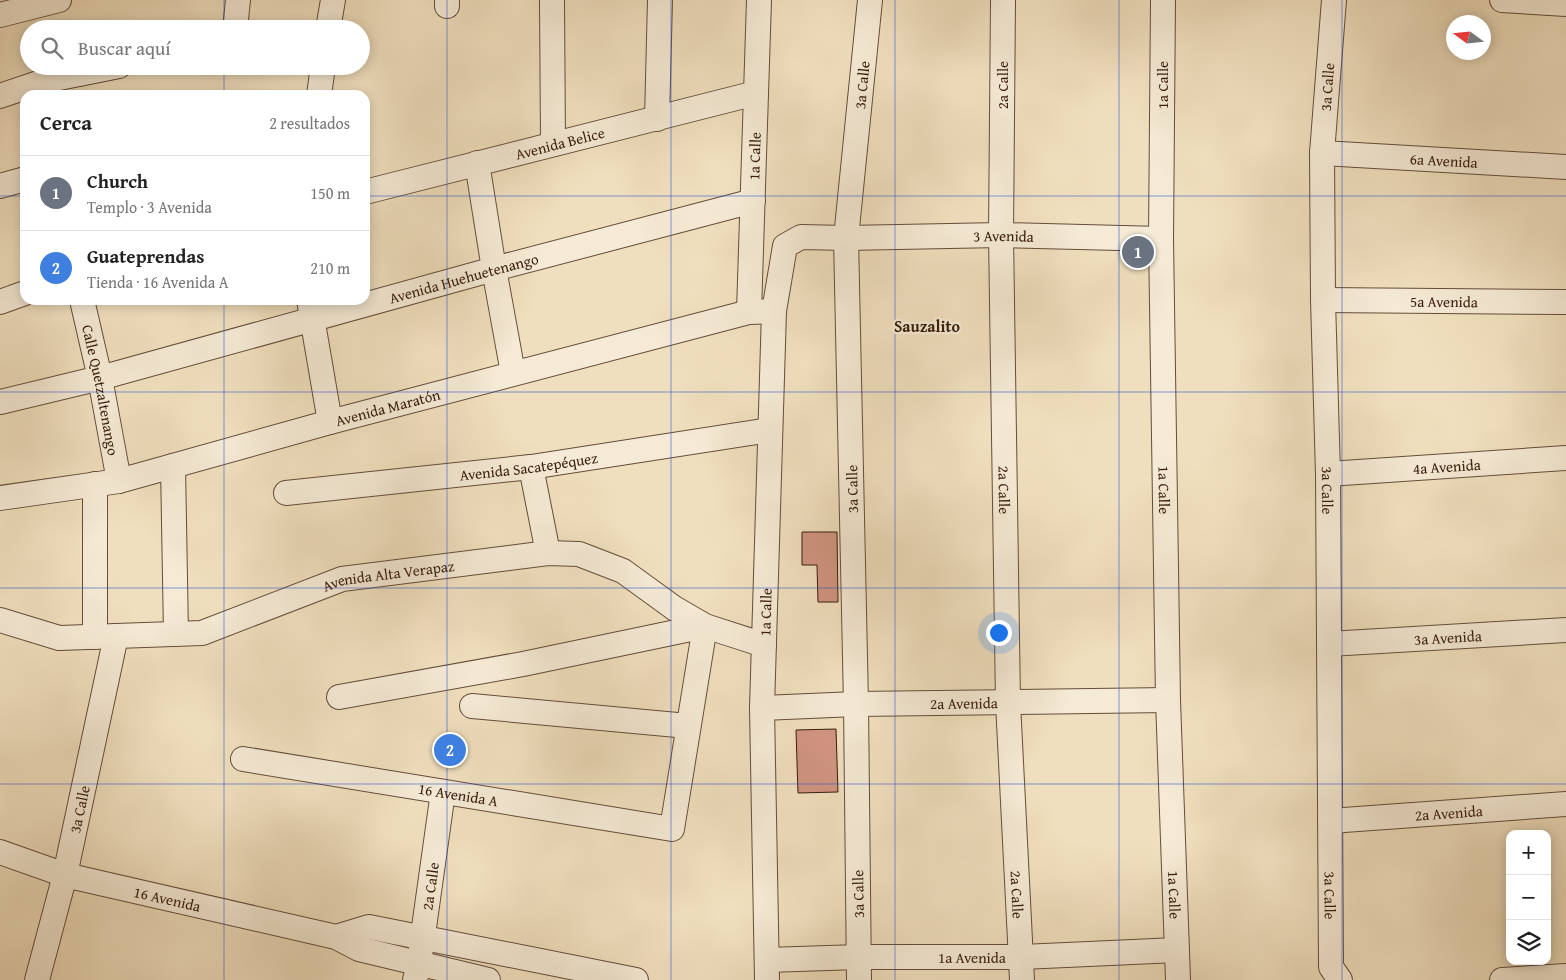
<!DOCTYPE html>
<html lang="es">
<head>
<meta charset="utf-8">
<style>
	:root { --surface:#fff; --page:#f2f2f2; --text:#222; --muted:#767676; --line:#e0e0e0; --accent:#8f2418 }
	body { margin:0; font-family:"Gentium Book Plus",serif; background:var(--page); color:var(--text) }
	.controls { position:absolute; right:15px; bottom:15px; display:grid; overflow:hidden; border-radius:10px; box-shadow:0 2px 12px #0003 }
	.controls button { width:45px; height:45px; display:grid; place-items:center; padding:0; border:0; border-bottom:1px solid var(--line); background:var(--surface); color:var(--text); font:25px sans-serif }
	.compass { position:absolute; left:1446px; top:15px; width:45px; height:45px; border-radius:50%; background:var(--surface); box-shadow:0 2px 12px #0003; rotate:285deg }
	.you { position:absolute; left:998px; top:632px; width:18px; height:18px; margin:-12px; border:4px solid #fff; border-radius:50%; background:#1a73e8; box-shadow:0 0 0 8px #1a73e833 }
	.badge { display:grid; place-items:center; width:32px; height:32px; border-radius:50%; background:var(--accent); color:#fff; font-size:16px; font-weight:700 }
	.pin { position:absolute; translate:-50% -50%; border:2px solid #fff; box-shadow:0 1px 5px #0006 }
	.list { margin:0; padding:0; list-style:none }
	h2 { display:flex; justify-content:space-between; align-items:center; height:65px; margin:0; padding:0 20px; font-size:21px }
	h2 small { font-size:16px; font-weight:400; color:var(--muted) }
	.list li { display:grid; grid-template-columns:32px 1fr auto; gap:15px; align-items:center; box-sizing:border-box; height:75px; padding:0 20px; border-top:1px solid var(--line) }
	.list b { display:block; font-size:19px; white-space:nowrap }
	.list p { margin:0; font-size:16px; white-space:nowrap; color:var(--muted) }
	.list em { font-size:16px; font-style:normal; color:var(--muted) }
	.icon { flex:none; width:28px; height:28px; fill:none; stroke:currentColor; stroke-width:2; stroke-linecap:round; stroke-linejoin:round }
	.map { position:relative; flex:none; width:1566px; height:980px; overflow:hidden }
	.search { position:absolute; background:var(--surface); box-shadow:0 2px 12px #0003; left:20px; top:20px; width:350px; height:55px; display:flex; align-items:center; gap:12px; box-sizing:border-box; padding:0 18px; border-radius:28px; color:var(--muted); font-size:19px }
	.panel { position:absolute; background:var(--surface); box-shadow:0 2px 12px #0003; left:20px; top:90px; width:350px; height:215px; border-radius:15px }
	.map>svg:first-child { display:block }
	.building { fill:#d29582; stroke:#361c0d }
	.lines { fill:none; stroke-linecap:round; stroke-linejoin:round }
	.minor-casing { stroke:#644d39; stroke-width:26 }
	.minor { stroke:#f5ead5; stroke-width:24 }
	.grid { fill:none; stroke:#1d4ed8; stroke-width:1; stroke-opacity:0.55 }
	.labels { text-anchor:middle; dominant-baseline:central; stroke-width:4.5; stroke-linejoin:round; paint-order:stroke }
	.street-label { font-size:15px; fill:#361c0d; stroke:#f5ead5 }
	.neighbourhood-label { font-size:16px; font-weight:bold; fill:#361c0d; stroke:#f5ead5 }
</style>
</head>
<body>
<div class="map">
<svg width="1566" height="980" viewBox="0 0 1566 980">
	<rect width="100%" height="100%" fill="#f0dfbe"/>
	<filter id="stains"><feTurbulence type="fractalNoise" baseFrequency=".004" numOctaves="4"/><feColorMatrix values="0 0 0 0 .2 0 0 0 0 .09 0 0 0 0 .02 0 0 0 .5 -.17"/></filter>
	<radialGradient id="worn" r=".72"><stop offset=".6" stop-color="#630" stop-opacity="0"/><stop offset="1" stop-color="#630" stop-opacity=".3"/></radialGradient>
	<g class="building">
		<polygon points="802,532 837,532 838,602 818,602 817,565 802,565"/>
		<polygon points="836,729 838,792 798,793 796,730"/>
	</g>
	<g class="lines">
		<defs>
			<g id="minor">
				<polyline points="447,0 447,6"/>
				<polyline points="552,0 553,144"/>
				<path id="s1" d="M1003,0L1001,235L1008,703L1022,980"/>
				<path id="s2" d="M1163,0L1161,239L1168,700L1178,980"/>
				<path id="s3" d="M1334,0L1322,153L1323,300L1328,474L1331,967L1340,980"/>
				<polyline points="1502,0 1566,4"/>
				<polyline points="0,15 59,0"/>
				<polyline points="235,29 238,0"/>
				<polyline points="328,29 333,0"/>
				<polyline points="319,95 323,66"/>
				<polyline points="0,96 44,81 119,66"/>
				<polyline points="657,119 660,0"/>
				<path id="s4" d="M1322,153L1566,167"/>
				<polyline points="477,163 494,269 513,373"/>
				<polyline points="0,186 25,179"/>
				<path id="s5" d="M365,192L756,93"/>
				<path id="s6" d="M82,300L100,378L119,481"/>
				<polyline points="309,300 330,422"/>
				<path id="s7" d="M1323,300L1566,302"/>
				<polyline points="0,302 25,293"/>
				<path id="s8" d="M749,312L759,0"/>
				<path id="s9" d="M0,402L100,378L494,269L753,201"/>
				<polyline points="173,466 176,634"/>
				<polyline points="531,467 548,553"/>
				<path id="s10" d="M1328,474L1566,458"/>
				<path id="s11" d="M286,493L531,467L770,430"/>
				<path id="s12" d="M0,498L119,481L330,422L749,312L774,311"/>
				<path id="s13" d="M0,620L59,638L202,633L342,579L548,553L579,554L623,571L674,608L705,626L764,645"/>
				<polyline points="95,637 95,484"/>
				<path id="s14" d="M1329,644L1566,630"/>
				<polyline points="472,706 688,726"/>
				<path id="s15" d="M762,708L856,704L1168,700"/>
				<path id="s16" d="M243,759L672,829L705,626L523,664L339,697"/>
				<path id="s17" d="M1330,821L1566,804"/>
				<path id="s18" d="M0,852L65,875L336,937L359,949L488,980"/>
				<polyline points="336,937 369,927 636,980"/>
				<path id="s19" d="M767,960L859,957H1022L1177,950"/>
				<path id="s20" d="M37,980L65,875L116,636"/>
				<path id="s21" d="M415,980L419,963L443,792"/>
				<path id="s22" d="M767,980L762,708L774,311L785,246L801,237L846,238L1001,235L1161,239"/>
				<path id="s23" d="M859,980L856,704L846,238L870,0"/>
				<polyline points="1502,980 1566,976"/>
			</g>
		</defs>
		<use href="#minor" class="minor-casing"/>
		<use href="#minor" class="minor"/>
	</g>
	<path class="grid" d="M224,0V29M447,0V980M671,0V980M895,0V980M1119,0V980M1342,0V980M224,66V95M0,196H25M365,196H1566M224,300V980M0,392H1566M0,588H1566M0,784H1566"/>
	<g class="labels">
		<g class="street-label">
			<text stroke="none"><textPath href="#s23" startOffset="896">3a Calle</textPath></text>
			<text transform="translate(1002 85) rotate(-90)">2a Calle</text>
			<text transform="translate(1162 85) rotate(-90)">1a Calle</text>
			<text transform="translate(1327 87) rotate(-86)">3a Calle</text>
			<text stroke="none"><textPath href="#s5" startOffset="201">Avenida Belice</textPath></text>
			<text stroke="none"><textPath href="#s8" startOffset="156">1a Calle</textPath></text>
			<text stroke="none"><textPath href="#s4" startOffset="122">6a Avenida</textPath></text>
			<text stroke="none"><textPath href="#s22" startOffset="956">3 Avenida</textPath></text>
			<text stroke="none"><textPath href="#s9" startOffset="480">Avenida Huehuetenango</textPath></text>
			<text stroke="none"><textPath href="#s7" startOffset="121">5a Avenida</textPath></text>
			<text stroke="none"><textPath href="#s6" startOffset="92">Calle Quetzaltenango</textPath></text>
			<text stroke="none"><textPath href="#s12" startOffset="399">Avenida Maratón</textPath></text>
			<text stroke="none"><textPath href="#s11" startOffset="244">Avenida Sacatepéquez</textPath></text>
			<text stroke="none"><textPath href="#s10" startOffset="119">4a Avenida</textPath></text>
			<text transform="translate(852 489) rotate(-91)">3a Calle</text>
			<text stroke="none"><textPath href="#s1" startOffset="490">2a Calle</textPath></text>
			<text stroke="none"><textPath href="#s2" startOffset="490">1a Calle</textPath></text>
			<text stroke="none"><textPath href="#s3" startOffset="491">3a Calle</textPath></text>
			<text stroke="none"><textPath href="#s13" startOffset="401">Avenida Alta Verapaz</textPath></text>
			<text stroke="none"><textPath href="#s22" startOffset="368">1a Calle</textPath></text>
			<text stroke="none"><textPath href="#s14" startOffset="119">3a Avenida</textPath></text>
			<text stroke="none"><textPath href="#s15" startOffset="202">2a Avenida</textPath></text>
			<text stroke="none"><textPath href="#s16" startOffset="218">16 Avenida A</textPath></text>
			<text stroke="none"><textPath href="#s20" startOffset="176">3a Calle</textPath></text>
			<text stroke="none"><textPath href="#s17" startOffset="119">2a Avenida</textPath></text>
			<text stroke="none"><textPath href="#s21" startOffset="95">2a Calle</textPath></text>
			<text transform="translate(858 894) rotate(-91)">3a Calle</text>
			<text stroke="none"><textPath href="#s1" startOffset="895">2a Calle</textPath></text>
			<text stroke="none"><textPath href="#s2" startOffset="895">1a Calle</textPath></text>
			<text stroke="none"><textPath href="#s3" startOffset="896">3a Calle</textPath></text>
			<text stroke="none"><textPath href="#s18" startOffset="174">16 Avenida</textPath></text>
			<text stroke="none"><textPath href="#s19" startOffset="205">1a Avenida</textPath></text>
		</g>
		<g class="neighbourhood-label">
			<text x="927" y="326">Sauzalito</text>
		</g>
	</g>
	<rect width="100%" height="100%" filter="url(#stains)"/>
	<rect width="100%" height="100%" fill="url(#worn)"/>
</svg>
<div class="controls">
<button>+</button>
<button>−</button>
<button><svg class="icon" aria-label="layers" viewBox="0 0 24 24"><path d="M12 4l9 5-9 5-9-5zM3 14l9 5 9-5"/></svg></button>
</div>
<svg class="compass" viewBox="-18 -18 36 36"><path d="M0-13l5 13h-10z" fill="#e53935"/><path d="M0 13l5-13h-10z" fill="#767676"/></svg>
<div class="you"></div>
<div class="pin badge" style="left:1138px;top:252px;background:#6b7280">1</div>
<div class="pin badge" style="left:450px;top:750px;background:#3f7fe0">2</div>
<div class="search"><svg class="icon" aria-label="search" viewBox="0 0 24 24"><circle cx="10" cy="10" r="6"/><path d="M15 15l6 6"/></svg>Buscar aquí</div>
<section class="panel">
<h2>Cerca<small>2 resultados</small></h2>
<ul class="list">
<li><span class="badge" style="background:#6b7280">1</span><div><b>Church</b><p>Templo · 3 Avenida</p></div><em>150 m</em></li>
<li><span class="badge" style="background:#3f7fe0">2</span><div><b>Guateprendas</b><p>Tienda · 16 Avenida A</p></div><em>210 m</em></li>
</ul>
</section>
</div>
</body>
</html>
